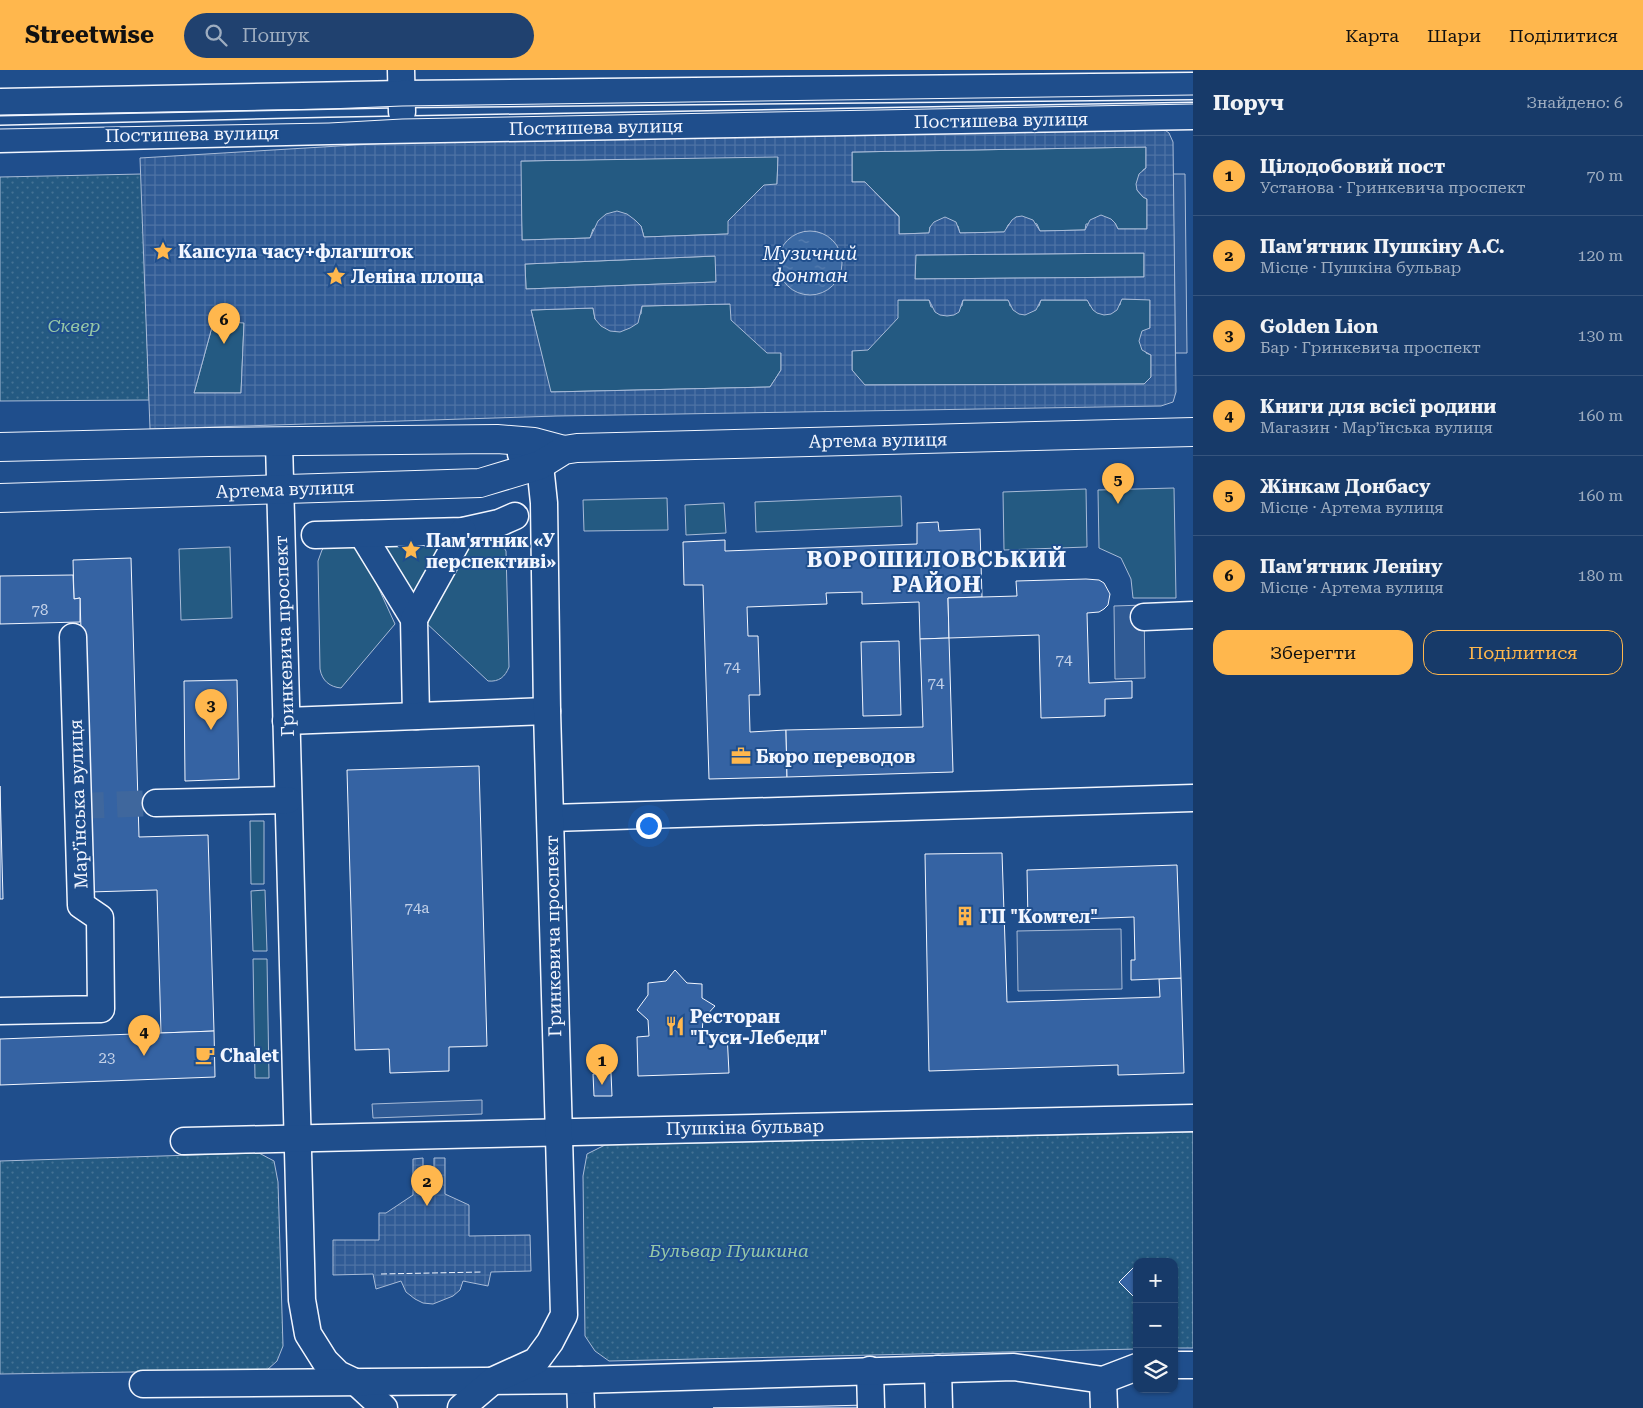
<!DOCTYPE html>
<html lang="uk">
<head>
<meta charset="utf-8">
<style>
	:root { --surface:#173a69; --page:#20416f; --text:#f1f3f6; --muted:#9eadc0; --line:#36547d; --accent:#ffb74d }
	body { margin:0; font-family:"Roboto Serif",serif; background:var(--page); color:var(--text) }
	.controls { position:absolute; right:15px; bottom:15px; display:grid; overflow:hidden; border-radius:10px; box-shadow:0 1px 4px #0004 }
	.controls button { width:45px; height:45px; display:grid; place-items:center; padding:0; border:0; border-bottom:1px solid var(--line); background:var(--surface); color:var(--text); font:25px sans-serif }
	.you { position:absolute; left:648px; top:755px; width:18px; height:18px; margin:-12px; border:4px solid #fff; border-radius:50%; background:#1a73e8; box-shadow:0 0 0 8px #1a73e833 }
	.badge { display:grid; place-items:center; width:32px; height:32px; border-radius:50%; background:var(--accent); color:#111; font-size:16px; font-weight:700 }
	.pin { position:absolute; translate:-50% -41px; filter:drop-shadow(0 1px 2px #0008) }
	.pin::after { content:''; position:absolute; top:26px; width:18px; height:15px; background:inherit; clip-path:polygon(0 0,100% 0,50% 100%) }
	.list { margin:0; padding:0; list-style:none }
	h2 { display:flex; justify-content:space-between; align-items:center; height:65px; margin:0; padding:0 20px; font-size:21px }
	h2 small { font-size:16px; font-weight:400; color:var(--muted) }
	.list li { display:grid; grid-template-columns:32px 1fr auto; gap:15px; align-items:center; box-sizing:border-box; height:80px; padding:0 20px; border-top:1px solid var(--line) }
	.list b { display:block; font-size:19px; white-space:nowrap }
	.list p { margin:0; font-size:16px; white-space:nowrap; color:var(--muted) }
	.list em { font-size:16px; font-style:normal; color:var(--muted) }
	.actions { display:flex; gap:10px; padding:15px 20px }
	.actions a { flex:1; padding:11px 0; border:1px solid var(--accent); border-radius:15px; text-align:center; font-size:18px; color:var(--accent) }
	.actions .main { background:var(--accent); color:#111 }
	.icon { flex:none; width:28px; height:28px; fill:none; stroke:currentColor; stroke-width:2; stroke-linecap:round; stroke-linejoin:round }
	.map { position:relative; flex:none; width:1193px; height:1338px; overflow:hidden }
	header { display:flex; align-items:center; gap:30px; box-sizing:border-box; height:70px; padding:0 25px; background:var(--accent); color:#111 }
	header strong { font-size:24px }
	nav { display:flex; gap:28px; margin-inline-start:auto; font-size:18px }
	.search { width:350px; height:45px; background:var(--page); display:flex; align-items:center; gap:12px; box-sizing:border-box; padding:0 18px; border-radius:28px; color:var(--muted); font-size:19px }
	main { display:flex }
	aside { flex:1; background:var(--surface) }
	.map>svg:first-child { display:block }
	.green { fill:#245a82; stroke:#a8bbd7 }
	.park { fill:url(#park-dots); stroke:#a8bbd7 }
	.parking { fill:#305b95; stroke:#a8bbd7 }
	.plaza { fill:url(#plaza-grid); stroke:#a8bbd7; fill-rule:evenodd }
	.water { fill:url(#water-ripples); stroke:#a8bbd7 }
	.building { fill:#3563a3; stroke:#f2f6ff }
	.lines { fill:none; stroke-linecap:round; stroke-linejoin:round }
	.minor-tunnel { stroke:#3f679d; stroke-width:26; stroke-dasharray:26 13; stroke-linecap:butt }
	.minor-casing { stroke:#f2f6ff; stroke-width:29 }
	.major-casing { stroke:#f2f6ff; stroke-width:30 }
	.minor { stroke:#1f4e8c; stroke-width:26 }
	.major { stroke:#1f4e8c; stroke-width:28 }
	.tram { stroke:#f2f6ff; stroke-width:1 }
	.fence { stroke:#f2f6ff; stroke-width:1; stroke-dasharray:6 2.5; stroke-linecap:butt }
	.labels { text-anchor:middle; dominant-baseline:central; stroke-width:4; stroke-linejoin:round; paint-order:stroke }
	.number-label { font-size:15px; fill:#c3d1e8 }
	.street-label { font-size:18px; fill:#f2f6ff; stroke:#1f4e8c }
	.poi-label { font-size:18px; font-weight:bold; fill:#f2f6ff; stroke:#1f4e8c; text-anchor:start }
	.park-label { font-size:18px; font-style:italic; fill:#97c8a6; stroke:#1f4e8c }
	.water-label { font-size:19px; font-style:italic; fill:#f2f6ff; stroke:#1f4e8c }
	.district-label { font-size:22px; font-weight:bold; letter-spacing:1px; fill:#f2f6ff; stroke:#1f4e8c }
</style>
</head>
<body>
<header>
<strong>Streetwise</strong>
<div class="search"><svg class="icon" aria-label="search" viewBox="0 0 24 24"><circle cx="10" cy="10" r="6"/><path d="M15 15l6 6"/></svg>Пошук</div>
<nav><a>Карта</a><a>Шари</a><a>Поділитися</a></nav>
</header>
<main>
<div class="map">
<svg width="1193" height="1338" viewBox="0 0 1193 1338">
	<defs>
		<pattern id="park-dots" width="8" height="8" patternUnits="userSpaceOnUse" patternTransform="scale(1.25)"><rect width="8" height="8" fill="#245a82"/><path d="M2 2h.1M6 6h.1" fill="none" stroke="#447295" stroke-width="1.8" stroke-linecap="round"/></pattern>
		<pattern id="plaza-grid" width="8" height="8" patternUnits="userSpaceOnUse" patternTransform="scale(1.25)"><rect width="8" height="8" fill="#305b95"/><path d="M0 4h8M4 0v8" fill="none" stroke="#4e73a5"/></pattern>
		<pattern id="water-ripples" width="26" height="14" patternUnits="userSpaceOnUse" patternTransform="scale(1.25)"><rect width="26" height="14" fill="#3b69a3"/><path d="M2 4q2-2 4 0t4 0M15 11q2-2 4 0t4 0" fill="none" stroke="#587fb1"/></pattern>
	</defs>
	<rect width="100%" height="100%" fill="#1f4e8c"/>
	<g class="green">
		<polygon points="1146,77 1146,98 1143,100 1137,120 1143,127 1147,129 1147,159 1118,159 1115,153 1086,154 1085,160 1040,161 1037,154 1016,147 1008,155 1005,162 960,163 958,156 930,157 929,163 899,164 899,146 865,112 852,112 852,82"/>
		<polygon points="778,86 777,114 729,164 644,167 641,156 593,159 590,168 522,170 520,91"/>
		<polygon points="1144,183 1144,207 915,209 915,185"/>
		<polygon points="716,186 716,212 526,219 525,194"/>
		<polygon points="1121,229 1150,229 1150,258 1146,283 1151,285 1151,307 1144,314 864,315 852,300 852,281 898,230 929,230 931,237 962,236 963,230 1009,230 1010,236 1039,236 1041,230 1088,230 1090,236 1120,235"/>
		<polygon points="730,234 781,283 781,300 770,317 550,322 531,240 593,238 595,249 641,244 642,236"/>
		<polygon points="228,252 244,252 241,323 194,323 212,257"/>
		<polygon points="1174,418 1176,528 1133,528 1131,509 1121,488 1099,478 1098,420"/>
		<polygon points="1086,419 1087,477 1004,480 1003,422"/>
		<polygon points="901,426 902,456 756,462 755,432"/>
		<polygon points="667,428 668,460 584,461 583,430"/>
		<polygon points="724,433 726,463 686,465 685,435"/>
		<polygon points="447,470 422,526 404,526 379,472"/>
		<path d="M494,470L503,476L506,481L509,597C505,607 499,612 488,611L423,550L461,471Z"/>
		<path d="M358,473L395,554L341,618C330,617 322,611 320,599L318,491L322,480L326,476Z"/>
		<polygon points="230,477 232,548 181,550 179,479"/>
		<polygon points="250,751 264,751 264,814 251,814"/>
		<polygon points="265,820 267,881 253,881 251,821"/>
		<polygon points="253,889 267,889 269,1008 255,1008"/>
	</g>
	<g class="park">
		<polygon points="142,104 149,330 0,331 0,107"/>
		<polygon points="1192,1062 1193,1063 1193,1278 1174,1278 1174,1192 1137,1192 1137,1279 609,1291 595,1281 585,1266 583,1106 587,1084 605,1075"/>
		<polygon points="259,1083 274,1091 278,1112 283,1276 277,1291 267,1300 0,1304 0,1091"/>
	</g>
	<g class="parking">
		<polygon points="1173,104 1185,104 1187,283 1175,283"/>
		<polygon points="1144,535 1145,608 1115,609 1114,536"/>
		<polygon points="1121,859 1122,919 1018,921 1017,861"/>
		<polygon points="482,1030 482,1044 373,1048 372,1034"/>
	</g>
	<g class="plaza">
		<path d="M1158,55L1169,63L1173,72L1176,322L1173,332L1161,336L557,346L150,359L140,88L522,65ZM1146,77V98L1139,104L1136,114L1137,120L1143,127L1147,129V159H1118L1115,153L1111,149L1101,145L1090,150L1085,160L1040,161L1033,150L1022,146L1016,147L1012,150L1004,162L960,163L956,152L945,147L934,152L930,157L929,163L899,164V147L865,112H852V82ZM778,87L777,114L764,115L728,151V164L644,167L641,156L635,150L627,144L617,141L606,144L598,151L590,168L522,170L521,91ZM1144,183V207L915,209L916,185ZM715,186L716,212L526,219L525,194ZM1122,229L1150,230V258L1142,261L1139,271L1142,280L1151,285V307L1144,314L865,315L852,300V281L868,280L898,248V230H929L935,242L940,245L947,246L954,245L959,242L963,230H1008L1013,240L1019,244L1025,245L1036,240L1041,230H1087L1093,240L1097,243L1104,245L1111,244L1117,240ZM730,234L731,250L767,283H781V300L770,317L551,322L531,240L593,238L595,249L601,256L610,261L620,262L630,258L638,253L642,236ZM228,252L244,253L241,323H194L212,257Z"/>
		<polygon points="423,1088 423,1124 434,1123 434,1088 445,1088 445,1124 469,1135 469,1166 530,1165 531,1201 491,1202 488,1216 463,1211 460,1220 453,1226 433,1234 423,1233 415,1229 406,1222 401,1211 376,1219 373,1204 333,1205 333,1170 379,1170 379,1143 386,1143 413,1125 413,1089"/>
	</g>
	<circle class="water" cx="810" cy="193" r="32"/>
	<g class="building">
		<polygon points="938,452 939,461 980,459 982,527 948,528 949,568 920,569 919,532 862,534 862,522 826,523 827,534 747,537 748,566 758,566 760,625 749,625 750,662 786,660 787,707 709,709 703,515 684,515 683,472 725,470 725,481 917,474 917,453"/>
		<polygon points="131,488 139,767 208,765 214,961 161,963 157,820 89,822 80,528 74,529 73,490"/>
		<polygon points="73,505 74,529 80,528 80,552 0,554 0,506"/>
		<polygon points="1086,509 1099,510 1104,513 1110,524 1108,535 1104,539 1099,542 1087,543 1089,613 1132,611 1132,628 1105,629 1105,646 1041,648 1039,565 949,568 948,528 1017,526 1016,511"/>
		<polygon points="949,568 953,702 787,707 786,660 923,657 920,569"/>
		<polygon points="899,571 901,645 863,646 861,572"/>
		<polygon points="237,610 239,709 185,711 184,611"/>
		<polygon points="479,696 487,976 449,977 449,1001 390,1003 389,979 355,980 347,700"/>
		<polygon points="0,716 3,829 0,829"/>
		<polygon points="1002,783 1007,932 1160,927 1159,909 1181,908 1184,1003 1118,1005 1118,995 929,1001 925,784"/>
		<polygon points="1177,795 1181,908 1131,910 1131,890 1135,890 1134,847 1028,851 1027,800"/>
		<polygon points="675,900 687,913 702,914 702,928 715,936 703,949 702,964 727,963 729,1003 638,1006 637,967 649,966 648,950 637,940 648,925 648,913 666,911"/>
		<polygon points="214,961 215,1007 0,1015 0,969"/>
		<polygon points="611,1003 612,1026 594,1026 593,1004"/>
		<polygon points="1137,1194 1137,1230 1119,1212"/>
		<polygon points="867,1335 867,1338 713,1338 825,1336"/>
	</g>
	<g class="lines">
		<polyline class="minor-tunnel" points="78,736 156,733"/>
		<defs>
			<g id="minor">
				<polyline points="401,0 402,42"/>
				<polyline points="0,32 401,24 1193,16"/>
				<polyline points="0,69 329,61 1193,46"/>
				<polyline points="279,373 302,1230 308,1264 325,1291 338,1304 357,1313 384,1338"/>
				<polyline points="362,464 414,549 416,646"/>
				<polyline points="315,465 463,461 499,453 515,446"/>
				<polyline points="1144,547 1193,545"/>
				<polyline points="414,549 463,461"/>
				<polyline points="286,651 547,641"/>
				<polyline points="156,733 288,730"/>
				<polyline points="551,748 1193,728"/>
				<polyline points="0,941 101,939 100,848 81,835 73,567"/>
				<polyline points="184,1071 1193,1048"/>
				<polyline points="1174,1295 1193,1295"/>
				<polyline points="938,1299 939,1338"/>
				<polyline points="870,1300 871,1338"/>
				<polyline points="580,1310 581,1338"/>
				<polyline points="1103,1310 1104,1338"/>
				<polyline points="143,1314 580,1310 1014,1297 1103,1310 1137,1297"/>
				<polyline points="461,1338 494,1310 536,1291 550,1272 564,1245 547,641 544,433 540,395 521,384"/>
			</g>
			<g id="major">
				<polyline points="0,377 209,372 497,369 534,372 564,380"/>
				<polyline points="0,428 480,413 540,395 564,380 577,378 1193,362"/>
			</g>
		</defs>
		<use href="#minor" class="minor-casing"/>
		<use href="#major" class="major-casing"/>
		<use href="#minor" class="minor"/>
		<use href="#major" class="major"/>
		<g class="tram">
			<polyline points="0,45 328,39 402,36 1193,25"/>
			<polyline points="0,59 329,53 402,49 1193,34"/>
		</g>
		<polyline class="fence" points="381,1204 482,1202"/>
	</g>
	<defs>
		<symbol id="sight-bare" viewBox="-9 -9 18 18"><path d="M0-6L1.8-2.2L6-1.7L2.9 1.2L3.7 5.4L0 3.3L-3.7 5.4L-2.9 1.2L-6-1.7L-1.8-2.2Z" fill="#ffb74d" stroke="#1f4e8c" stroke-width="2.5" paint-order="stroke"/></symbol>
		<symbol id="office-bare" viewBox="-9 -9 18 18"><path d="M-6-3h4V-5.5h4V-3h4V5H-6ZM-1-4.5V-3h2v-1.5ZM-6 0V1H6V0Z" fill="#ffb74d" stroke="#1f4e8c" stroke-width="2.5" paint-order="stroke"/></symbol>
		<symbol id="building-bare" viewBox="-9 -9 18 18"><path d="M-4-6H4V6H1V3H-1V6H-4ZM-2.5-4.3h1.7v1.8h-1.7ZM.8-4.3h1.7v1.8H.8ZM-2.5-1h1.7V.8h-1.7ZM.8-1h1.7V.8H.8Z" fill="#ffb74d" stroke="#1f4e8c" stroke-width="2.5" paint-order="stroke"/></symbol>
		<symbol id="restaurant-bare" viewBox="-9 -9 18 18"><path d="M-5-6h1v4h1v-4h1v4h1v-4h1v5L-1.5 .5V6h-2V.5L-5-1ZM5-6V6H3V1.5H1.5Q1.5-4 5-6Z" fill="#ffb74d" stroke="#1f4e8c" stroke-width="2.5" paint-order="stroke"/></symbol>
		<symbol id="cafe-bare" viewBox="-9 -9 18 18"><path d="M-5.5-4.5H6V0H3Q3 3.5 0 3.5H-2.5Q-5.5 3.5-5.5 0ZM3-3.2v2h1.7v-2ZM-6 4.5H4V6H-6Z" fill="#ffb74d" stroke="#1f4e8c" stroke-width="2.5" paint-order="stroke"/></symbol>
	</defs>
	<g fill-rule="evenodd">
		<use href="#sight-bare" x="149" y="167" width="28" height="28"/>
		<use href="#sight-bare" x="322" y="192" width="28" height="28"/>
		<use href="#sight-bare" x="397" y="466" width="28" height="28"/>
		<use href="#office-bare" x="727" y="672" width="28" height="28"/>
		<use href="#building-bare" x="951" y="832" width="28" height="28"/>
		<use href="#restaurant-bare" x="661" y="942" width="28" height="28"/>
		<use href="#cafe-bare" x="191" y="971" width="28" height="28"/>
	</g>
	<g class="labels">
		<g class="number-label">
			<text x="40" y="540">78</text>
			<text x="1064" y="590">74</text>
			<text x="732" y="597">74</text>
			<text x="936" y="613">74</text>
			<text x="417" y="838">74а</text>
			<text x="107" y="988">23</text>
		</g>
		<g class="street-label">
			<text transform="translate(1001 50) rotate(-1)">Постишева вулиця</text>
			<text transform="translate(596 57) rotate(-1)">Постишева вулиця</text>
			<text transform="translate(192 64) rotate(-1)">Постишева вулиця</text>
			<text transform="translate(878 370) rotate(-1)">Артема вулиця</text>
			<text transform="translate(285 419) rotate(-2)">Артема вулиця</text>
			<text transform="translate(284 566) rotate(-92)">Гринкевича проспект</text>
			<text transform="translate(78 734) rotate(-92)">Мар’їнська вулиця</text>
			<text transform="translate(553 866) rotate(-91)">Гринкевича проспект</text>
			<text transform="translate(745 1057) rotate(-1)">Пушкіна бульвар</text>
		</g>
		<g class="poi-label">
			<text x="178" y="181">Капсула часу+флагшток</text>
			<text x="351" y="206">Леніна площа</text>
			<text x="426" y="470">Пам'ятник «У<tspan x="426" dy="21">перспективі»</tspan></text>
			<text x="756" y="686">Бюро переводов</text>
			<text x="980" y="846">ГП "Комтел"</text>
			<text x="690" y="946">Ресторан<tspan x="690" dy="21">"Гуси-Лебеди"</tspan></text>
			<text x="220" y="985">Chalet</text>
		</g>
		<g class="park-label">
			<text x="74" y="255">Сквер</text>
			<text x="729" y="1180">Бульвар Пушкина</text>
		</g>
		<g class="water-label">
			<text x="810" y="183">Музичний<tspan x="810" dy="22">фонтан</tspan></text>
		</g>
		<g class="district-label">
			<text x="937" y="489">ВОРОШИЛОВСЬКИЙ<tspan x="937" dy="25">РАЙОН</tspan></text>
		</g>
	</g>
</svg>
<div class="controls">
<button>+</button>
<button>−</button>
<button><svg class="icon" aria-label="layers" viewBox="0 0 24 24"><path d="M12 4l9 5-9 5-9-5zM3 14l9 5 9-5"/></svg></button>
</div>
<div class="you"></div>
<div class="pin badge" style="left:602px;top:1015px">1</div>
<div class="pin badge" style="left:427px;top:1136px">2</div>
<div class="pin badge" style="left:211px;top:660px">3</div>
<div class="pin badge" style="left:144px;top:986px">4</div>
<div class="pin badge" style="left:1118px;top:434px">5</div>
<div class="pin badge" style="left:224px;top:274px">6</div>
</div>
<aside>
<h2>Поруч<small>Знайдено: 6</small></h2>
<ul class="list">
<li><span class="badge">1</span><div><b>Цілодобовий пост</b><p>Установа · Гринкевича проспект</p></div><em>70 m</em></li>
<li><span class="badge">2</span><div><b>Пам'ятник Пушкіну А.С.</b><p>Місце · Пушкіна бульвар</p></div><em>120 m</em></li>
<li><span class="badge">3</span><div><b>Golden Lion</b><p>Бар · Гринкевича проспект</p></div><em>130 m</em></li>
<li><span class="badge">4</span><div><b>Книги для всієї родини</b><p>Магазин · Мар’їнська вулиця</p></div><em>160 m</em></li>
<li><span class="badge">5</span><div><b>Жінкам Донбасу</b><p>Місце · Артема вулиця</p></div><em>160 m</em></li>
<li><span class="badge">6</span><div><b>Пам'ятник Леніну</b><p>Місце · Артема вулиця</p></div><em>180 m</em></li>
</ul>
<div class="actions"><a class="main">Зберегти</a><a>Поділитися</a></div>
</aside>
</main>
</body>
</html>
